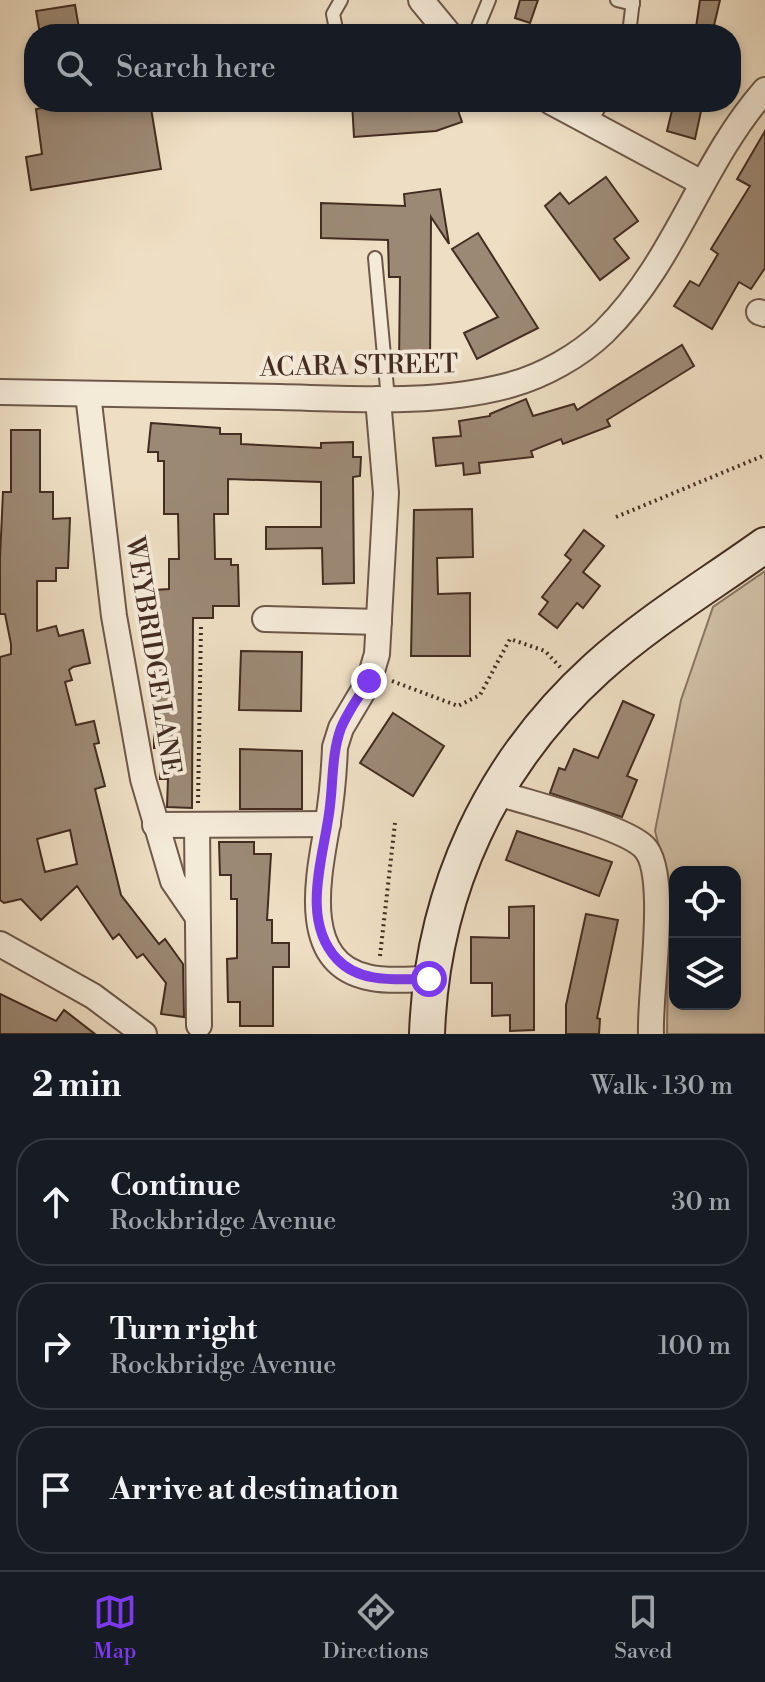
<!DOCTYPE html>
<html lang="en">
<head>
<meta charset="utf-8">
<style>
	:root { --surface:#171b24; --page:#20242c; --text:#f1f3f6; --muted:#9ea1a6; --line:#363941; --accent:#7c3aed }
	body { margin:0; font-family:"Libre Bodoni",serif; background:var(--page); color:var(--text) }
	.controls { position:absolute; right:24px; bottom:24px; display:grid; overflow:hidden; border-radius:16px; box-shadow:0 4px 12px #0003 }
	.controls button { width:72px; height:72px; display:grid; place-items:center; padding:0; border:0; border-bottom:2px solid var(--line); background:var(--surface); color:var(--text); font:40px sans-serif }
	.stop { position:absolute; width:24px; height:24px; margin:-18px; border:6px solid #7c3aed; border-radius:50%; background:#fff }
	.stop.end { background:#7c3aed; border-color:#fff; box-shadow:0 2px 8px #0008 }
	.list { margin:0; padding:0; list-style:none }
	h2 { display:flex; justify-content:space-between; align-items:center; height:104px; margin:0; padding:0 32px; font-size:34px }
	h2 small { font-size:26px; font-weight:400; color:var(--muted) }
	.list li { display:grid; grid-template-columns:52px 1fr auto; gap:24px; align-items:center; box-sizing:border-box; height:128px; margin:0 16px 16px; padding:0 16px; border:2px solid var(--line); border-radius:32px }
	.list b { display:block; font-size:30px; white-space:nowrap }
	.list p { margin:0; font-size:26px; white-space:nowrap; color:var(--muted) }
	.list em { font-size:26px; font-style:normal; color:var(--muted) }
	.icon { flex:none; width:44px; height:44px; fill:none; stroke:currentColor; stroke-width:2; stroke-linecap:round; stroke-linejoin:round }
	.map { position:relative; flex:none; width:765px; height:1034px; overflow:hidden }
	.search { position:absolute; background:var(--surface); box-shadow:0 4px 12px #0003; left:24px; right:24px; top:24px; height:88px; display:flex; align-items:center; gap:20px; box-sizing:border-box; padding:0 28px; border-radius:32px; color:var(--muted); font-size:30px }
	.sheet { height:536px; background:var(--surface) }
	nav { display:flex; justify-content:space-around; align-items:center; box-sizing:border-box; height:112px; border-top:2px solid var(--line); background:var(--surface); font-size:22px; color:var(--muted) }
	nav a { display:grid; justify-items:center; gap:4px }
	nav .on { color:var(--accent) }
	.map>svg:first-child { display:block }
	.green { fill:#d1c0a7; stroke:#8a7664; stroke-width:2; fill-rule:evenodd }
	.building { fill:#9c8975; stroke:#432c21; stroke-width:2; fill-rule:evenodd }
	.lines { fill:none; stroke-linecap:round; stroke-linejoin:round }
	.lane-casing { stroke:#6e584a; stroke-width:16 }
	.street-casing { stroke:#6e584a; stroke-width:28 }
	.secondary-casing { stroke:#432c21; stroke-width:38 }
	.path { stroke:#432c21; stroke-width:4; stroke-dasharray:2 4; stroke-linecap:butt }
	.lane { stroke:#f4ead8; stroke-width:12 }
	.street { stroke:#f4ead8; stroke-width:24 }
	.secondary { stroke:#f4ead8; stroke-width:34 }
	.route { stroke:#7c3aed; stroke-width:10 }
	.labels { text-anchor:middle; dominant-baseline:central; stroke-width:8; stroke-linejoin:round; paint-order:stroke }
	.street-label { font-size:26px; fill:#432c21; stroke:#f4ead8 }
</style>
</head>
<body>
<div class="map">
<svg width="765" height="1034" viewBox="0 0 765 1034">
	<rect width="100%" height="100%" fill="#eedec3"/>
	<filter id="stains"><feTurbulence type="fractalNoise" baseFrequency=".0025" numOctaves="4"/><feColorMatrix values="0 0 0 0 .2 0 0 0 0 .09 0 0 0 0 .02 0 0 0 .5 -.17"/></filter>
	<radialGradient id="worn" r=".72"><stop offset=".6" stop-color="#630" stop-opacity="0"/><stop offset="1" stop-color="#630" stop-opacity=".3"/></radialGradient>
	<path class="green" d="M765,571V1034H667L669,885L655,831L681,700L713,607ZM675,872H735V1004H675Z"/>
	<g class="building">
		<polygon points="520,0 538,0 530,23 515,18"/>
		<polygon points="700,0 720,0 712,34 695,34"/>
		<polygon points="75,5 80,34 40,34 36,11"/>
		<polygon points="77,102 150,102 161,169 31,190 26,157 42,154 36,109"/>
		<polygon points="352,102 455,102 462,122 436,131 354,137"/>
		<polygon points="674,102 703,102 695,139 667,131"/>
		<polygon points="765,131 765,268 751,289 739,282 712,329 674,306 690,281 699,286 718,254 711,249 750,186 737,179"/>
		<polygon points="606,177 638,221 614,239 629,258 600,280 545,206 560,193 569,204"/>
		<polygon points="440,189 449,244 431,217 430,365 399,364 400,277 389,277 388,240 321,238 321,203 405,206 404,194"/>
		<polygon points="478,233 538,328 477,359 464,333 498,317 452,249"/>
		<polygon points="682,345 694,366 607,420 610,426 563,444 561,439 531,451 533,457 479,463 480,473 464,475 463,463 436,466 433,438 461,436 459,421 490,416 490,414 526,399 533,416 574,404 577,410"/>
		<polygon points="151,423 220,428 220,434 241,434 241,444 321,448 321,443 353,442 353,457 361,457 360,476 353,477 354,583 323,584 322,548 266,549 266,527 321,527 321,482 228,479 228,514 214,514 215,559 231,559 231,565 238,565 239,606 213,606 213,618 193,618 192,808 167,807 168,779 160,779 160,748 154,748 154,590 169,589 169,559 179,559 178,514 164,514 164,461 158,461 158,452 148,452"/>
		<path d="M11,430H40V492H53V519L70,518L68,568H56V581H37V631L56,626L59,636L83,630L90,663L73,667L69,670L72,680L65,682L76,725L94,721L99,743L94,744L105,786L95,789L121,895L159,944L165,939L183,964L184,1017L161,1014L166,983L143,954L137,958L119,934L113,939L77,886L41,920L21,899L4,903L0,900V657L11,654V644L5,614H0V558L3,492H11ZM70,830L77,864L45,872L37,839Z"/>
		<polygon points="472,509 473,557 437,558 438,594 470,593 470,656 411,656 414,510"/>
		<polygon points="584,530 604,546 583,572 600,586 583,608 577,603 557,628 539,614 548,602 542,597 571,560 565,555"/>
		<polygon points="241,651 302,652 301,711 239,710"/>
		<polygon points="623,701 654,715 627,776 637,780 622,817 550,793 559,768 565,770 574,749 598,758"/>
		<polygon points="393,713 444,746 413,796 360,763"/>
		<polygon points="240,749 302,751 302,809 240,809"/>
		<polygon points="517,831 612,862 599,896 506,860"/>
		<polygon points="219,842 254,842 254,854 271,854 267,920 272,920 272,943 289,943 289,967 273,967 273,1026 240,1026 240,1002 228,1002 227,959 237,958 237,899 231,899 231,875 220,875"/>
		<polygon points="534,906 534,1030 510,1031 510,1015 492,1016 492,983 471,983 471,937 509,938 509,907"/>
		<polygon points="586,914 618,920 597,1018 600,1019 599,1034 566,1034 566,1005"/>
		<polygon points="0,994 56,1021 64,1010 95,1034 0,1034"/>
	</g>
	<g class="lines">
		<defs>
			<g id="lane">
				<polyline points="617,0 633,4"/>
				<polyline points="337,34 333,14 341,0"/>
				<polyline points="475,34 489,0"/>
				<polyline points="629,34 633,0"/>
				<polyline points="590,123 602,102"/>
				<polyline points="375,258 388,399"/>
			</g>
			<g id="street">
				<polyline points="421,0 449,34"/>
				<polyline points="551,102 702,183"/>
				<polyline points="759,312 765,314"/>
				<path d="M0,392C93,394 186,396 280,397C356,399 435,405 510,385C543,376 579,356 604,332C676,261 700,164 765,90"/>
				<polyline points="88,394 114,616 143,779 173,881 197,916"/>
				<path d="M378,399L386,493L377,654L369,681L341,728L335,747C334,772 332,796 328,821C320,870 297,961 367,977C386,982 409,979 429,979"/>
				<polyline points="265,619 379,622"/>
				<path d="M495,792C528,803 623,826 644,847C670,873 649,993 651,1034"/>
				<polyline points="155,825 328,824"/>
				<polyline points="197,825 199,1025"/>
				<polyline points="0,944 93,996 144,1034"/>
			</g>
			<path id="secondary" d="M427,1034C432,891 491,764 597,668C648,622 709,585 765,545"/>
		</defs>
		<use href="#lane" class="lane-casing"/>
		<use href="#street" class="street-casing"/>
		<use href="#secondary" class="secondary-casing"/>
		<g class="path">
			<polyline points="616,517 765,455"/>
			<polyline points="392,681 458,706 480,695 510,639 545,651 562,669"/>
			<polyline points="198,803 201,626"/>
			<polyline points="380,956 395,823"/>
		</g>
		<use href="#lane" class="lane"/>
		<use href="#street" class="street"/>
		<use href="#secondary" class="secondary"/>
	</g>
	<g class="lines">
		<path class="route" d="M369,681C359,696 348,711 341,728C332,752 333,781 330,806C325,854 299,918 337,959C360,984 398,979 429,979"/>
	</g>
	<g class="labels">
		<g class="street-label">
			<text transform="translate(359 366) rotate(-1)">ACARA STREET</text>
			<text transform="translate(153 656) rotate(81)">WEYBRIDGE LANE</text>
		</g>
	</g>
	<rect width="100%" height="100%" filter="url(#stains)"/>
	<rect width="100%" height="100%" fill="url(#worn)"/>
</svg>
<div class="controls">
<button><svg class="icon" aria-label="locate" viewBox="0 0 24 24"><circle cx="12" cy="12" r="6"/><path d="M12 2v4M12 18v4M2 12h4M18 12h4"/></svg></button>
<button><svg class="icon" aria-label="layers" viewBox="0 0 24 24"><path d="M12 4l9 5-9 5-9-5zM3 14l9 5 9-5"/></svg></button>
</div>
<div class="stop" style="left:429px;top:979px"></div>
<div class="stop end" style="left:369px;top:681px"></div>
<div class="search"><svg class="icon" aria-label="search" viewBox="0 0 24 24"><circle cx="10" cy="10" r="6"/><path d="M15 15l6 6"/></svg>Search here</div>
</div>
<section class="sheet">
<h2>2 min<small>Walk · 130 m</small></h2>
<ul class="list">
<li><svg class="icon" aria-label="ahead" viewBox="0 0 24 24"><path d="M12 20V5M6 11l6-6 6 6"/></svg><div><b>Continue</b><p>Rockbridge Avenue</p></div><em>30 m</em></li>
<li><svg class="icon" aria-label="right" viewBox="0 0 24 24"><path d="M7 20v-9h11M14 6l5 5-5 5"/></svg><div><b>Turn right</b><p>Rockbridge Avenue</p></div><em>100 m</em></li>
<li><svg class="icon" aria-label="arrive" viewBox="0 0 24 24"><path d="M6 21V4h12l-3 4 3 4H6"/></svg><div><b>Arrive at destination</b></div></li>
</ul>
</section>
<nav>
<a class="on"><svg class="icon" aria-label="map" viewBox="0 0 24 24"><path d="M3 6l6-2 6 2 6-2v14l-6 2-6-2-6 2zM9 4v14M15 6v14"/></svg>Map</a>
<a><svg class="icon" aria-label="directions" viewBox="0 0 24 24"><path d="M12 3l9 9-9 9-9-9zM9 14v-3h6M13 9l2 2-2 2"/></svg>Directions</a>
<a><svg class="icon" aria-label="saved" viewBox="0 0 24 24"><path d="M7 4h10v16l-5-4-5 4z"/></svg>Saved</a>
</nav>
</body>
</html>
